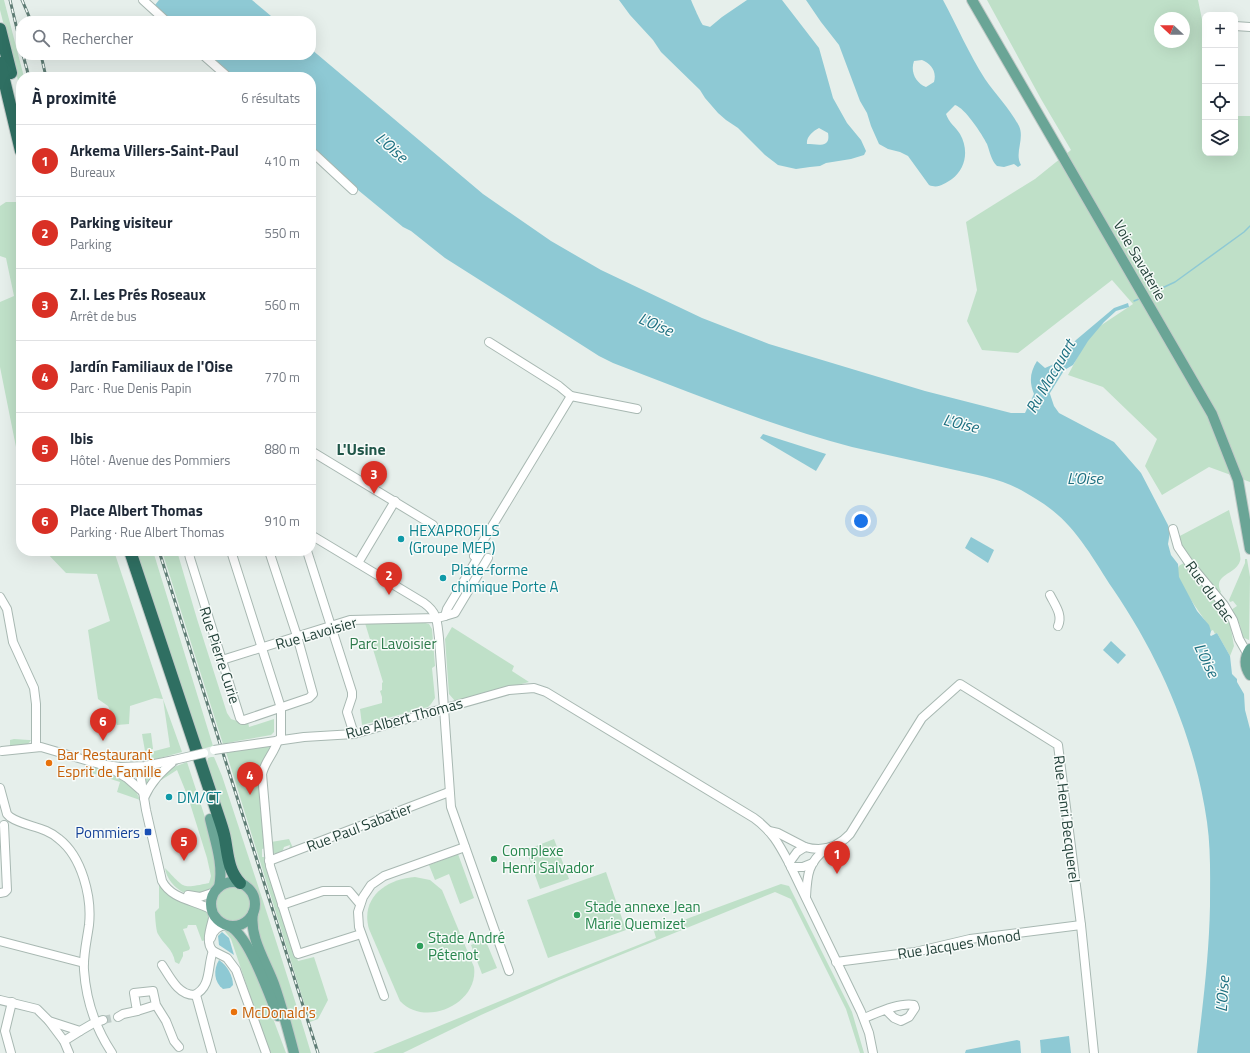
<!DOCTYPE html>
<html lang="fr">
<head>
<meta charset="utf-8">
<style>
	:root { --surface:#fff; --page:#f2f2f3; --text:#1f2937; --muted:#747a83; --line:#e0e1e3; --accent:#d93025 }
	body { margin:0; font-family:"Titillium Web",sans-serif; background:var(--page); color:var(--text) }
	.controls { position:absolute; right:12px; top:12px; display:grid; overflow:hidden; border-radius:8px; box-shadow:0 4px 16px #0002 }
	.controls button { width:36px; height:36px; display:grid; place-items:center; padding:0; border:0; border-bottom:1px solid var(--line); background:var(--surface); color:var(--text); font:20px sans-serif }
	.compass { position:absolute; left:1154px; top:12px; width:36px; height:36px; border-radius:50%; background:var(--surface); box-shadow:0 4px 16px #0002; rotate:292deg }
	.you { position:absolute; left:861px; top:521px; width:14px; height:14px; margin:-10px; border:3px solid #fff; border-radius:50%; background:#1a73e8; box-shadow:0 0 0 6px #1a73e833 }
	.badge { display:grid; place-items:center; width:26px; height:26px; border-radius:50%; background:var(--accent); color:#fff; font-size:13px; font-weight:700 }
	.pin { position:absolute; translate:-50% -33px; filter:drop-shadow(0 1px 2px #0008) }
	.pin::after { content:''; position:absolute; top:21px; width:14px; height:12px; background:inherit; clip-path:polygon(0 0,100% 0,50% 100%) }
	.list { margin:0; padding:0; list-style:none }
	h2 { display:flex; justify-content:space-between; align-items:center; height:52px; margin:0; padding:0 16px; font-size:17px }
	h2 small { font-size:13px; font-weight:400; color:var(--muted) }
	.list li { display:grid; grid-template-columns:26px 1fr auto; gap:12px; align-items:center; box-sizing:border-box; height:72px; padding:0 16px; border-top:1px solid var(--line) }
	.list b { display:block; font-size:15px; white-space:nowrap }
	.list p { margin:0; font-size:13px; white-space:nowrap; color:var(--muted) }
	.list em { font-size:13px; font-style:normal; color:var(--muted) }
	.icon { flex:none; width:22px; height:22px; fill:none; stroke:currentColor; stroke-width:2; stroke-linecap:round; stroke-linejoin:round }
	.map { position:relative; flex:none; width:1250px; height:1053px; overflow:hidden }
	.search { position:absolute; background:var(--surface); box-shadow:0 4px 16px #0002; left:16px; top:16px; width:300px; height:44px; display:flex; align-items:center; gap:10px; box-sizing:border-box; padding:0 14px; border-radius:16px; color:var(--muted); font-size:15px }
	.panel { position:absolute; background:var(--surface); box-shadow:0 4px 16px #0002; left:16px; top:72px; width:300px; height:484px; border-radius:16px }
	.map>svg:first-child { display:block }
	.green { fill:#bfe0c8; fill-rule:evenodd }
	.water { fill:#8ec9d4; fill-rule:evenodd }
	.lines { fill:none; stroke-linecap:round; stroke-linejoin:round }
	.stream { stroke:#8ec9d4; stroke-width:1.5 }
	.minor-tunnel { stroke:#bfccc8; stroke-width:8; stroke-dasharray:8 4; stroke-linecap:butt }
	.minor-casing { stroke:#a8b8b2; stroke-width:10 }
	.major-casing { stroke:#c2cac8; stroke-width:12 }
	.highway-casing { stroke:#c2cac8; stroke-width:14 }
	.minor { stroke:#fff; stroke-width:8 }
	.major { stroke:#6aa596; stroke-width:10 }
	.highway { stroke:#2f6f62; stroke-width:12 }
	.rail-casing { stroke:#5f7d75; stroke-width:3 }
	.rail { stroke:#f7fbf9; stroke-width:1.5; stroke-dasharray:4.5; stroke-linecap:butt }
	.minor-bridge-casing { stroke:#a8b8b2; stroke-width:10; stroke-linecap:butt }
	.minor-bridge { stroke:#fff; stroke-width:8 }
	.culture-dot { fill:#0f9aa8; stroke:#f7fbf9; stroke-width:1.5 }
	.food-dot { fill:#e8710a; stroke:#f7fbf9; stroke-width:1.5 }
	.transit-dot { fill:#1a4fb4; stroke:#f7fbf9; stroke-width:1.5 }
	.leisure-dot { fill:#2e9e5b; stroke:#f7fbf9; stroke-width:1.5 }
	.labels { text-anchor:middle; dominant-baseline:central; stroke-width:3; stroke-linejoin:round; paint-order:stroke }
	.street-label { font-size:15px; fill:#24423a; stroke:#f7fbf9 }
	.culture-label { font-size:15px; fill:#0d838f; stroke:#f7fbf9; text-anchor:start }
	.park-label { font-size:15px; fill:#2d7a4b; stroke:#f7fbf9 }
	.food-label { font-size:15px; fill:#c56008; stroke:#f7fbf9; text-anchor:start }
	.transit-label { font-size:15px; fill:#164399; stroke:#f7fbf9; text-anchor:end }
	.leisure-label { font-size:15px; fill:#27864d; stroke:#f7fbf9; text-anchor:start }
	.water-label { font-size:16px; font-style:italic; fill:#1c6f80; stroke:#f7fbf9 }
	.neighbourhood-label { font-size:16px; font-weight:bold; fill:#1f5548; stroke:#f7fbf9 }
</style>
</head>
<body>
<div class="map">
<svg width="1250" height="1053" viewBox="0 0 1250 1053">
	<rect width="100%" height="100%" fill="#e6efeb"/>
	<g class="green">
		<polygon points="0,0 4,0 24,77 21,77 21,92 0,10"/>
		<path d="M987,0H1198L1205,34V153H1235V116H1250V482L1209,467L1162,495L1145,466L1157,439L1103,387L1068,375L1091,332L1133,304L1112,280L1018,353L982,350L967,321L977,290L966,222L1035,179L1071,150L1041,99ZM1160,18H1184V42H1160Z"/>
		<polygon points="6,202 21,202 21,472 0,367 0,302 14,296 6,258 0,256 0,206"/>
		<path d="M1229,510L1240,554C1240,557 1241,559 1240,561C1236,575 1212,574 1221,592L1219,594L1208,592L1227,616L1230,623L1234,646L1230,656L1217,633L1215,634L1213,630L1211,631C1207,619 1170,578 1179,566C1181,564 1187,562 1190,560L1176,538Z"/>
		<polygon points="45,551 114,551 163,699 182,752 149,761 147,753 170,747 163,699 155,698 130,706 129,724 117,725 108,706 98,699 88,630 110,621 97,574 66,573"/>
		<path d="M137,551H153L213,746L202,749C180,683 157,618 137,551Z"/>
		<polygon points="162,551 177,551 197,619 227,713 231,719 243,723 248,722 249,727 274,719 274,732 271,735 237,741 223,744"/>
		<polygon points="1245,559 1247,559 1250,577 1249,640 1242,637 1240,625 1231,610 1237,606 1233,601 1230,602 1229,600 1245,563"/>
		<polygon points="422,622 429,624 432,629 435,666 432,668 435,698 431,704 428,707 362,725 360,709 382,703 382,697 380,691 382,690 382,683 383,682 365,623"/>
		<polygon points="452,627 514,666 512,671 529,682 455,701 449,694 445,639"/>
		<polygon points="151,733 153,749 145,751 142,734"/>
		<path d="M14,739L29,740H31C28,747 17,746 10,747V740Z"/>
		<polygon points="270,746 271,746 263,762 266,848 262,849 262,857 267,857 268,871 298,961 314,957 328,1000 318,1019 310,1022 226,752"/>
		<path d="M211,757H214L222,776C252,868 283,960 311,1053H300L284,1006L273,968L266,956L254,922L260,905L259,896L252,884L239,876L232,855L226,821L207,762L208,758Z"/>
		<path d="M187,762L215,848L218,867L215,885L211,891L205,895C199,894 191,895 185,893C175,889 166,878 165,868C185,888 180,889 209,883L211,876L207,858L188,797L177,770L155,784L174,767Z"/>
		<polygon points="164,766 146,787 146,770"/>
		<path d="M95,767C113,772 133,780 140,800L117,792L120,782L92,773Z"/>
		<polygon points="289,839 293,848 289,850 290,845 284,847 282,853 277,855 272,852 271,842"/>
		<polygon points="554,839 569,879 540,889 526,850"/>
		<polygon points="458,854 474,898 460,904 449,874 435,880 429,865"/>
		<polygon points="606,872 626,930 548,958 527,900"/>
		<path d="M415,877L430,880L442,890L474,967C479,1004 425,1028 400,1001L369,929C360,898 386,879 415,877Z"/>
		<path d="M159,883L208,912L209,917L206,940L202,941L196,925H188L187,928L183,929L190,948L189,950L183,952V956L179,964L175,962C173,949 164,945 158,934C156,932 155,916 155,912L159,908Z"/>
		<path d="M781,884L789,886L852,1012L864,1053H860L846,1009L791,899L775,892L559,980L481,1015L403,1053H373C468,1015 561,975 656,938L654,931Z"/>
		<circle cx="233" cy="904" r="17"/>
		<polygon points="223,929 233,931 251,960 286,1053 271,1053 263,1034 231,939"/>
		<polygon points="485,939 497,968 482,974 471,945"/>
	</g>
	<g class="water">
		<polygon points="159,0 252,0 277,21 172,21 155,5"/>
		<path d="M619,0H691C693,5 701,23 703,25C705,26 709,26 710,27L722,17L747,0H782L819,48L833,98L847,123L861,140L866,151L864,155L851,159L826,163L820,166L810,167L796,169L778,165L765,155L738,128L726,120L718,113L705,98L700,90L661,52L653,40L630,15ZM819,128L828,133C831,149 817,144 807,144C806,137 813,131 819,128Z"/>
		<path d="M806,0H943C957,26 969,54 985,79C996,95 1010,109 1019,126C1025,139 1014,153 1021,165L1018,167L1014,164L1004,167L997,166C991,160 990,152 987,144C982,134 965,108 955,105L946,114C949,123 955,126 960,134C969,150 966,168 952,179C944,184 938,189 929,185L908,156L900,152L888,149L879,144L871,126L867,113L860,101L839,45L821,22ZM922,60C931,64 937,71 934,82L926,87C916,83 910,72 914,61Z"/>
		<path d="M311,49L483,194L551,241L601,270L702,318L769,344L925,391L1011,413H1025L1034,394C1029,382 1030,372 1037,361L1045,368L1068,358L1069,348L1076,340L1114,308L1128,303L1129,307L1116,311L1104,322L1088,341L1073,365L1042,383L1050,394L1054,406L1059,413L1114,442L1141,473L1168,525L1170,532L1168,544L1171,555L1178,564L1179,577L1197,611L1209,625L1211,631L1210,635L1211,636L1217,633L1230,656L1232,674L1237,679V682L1244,694L1245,710L1250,729V1053H1197C1203,1004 1209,956 1210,906C1210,878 1211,850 1207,822C1195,738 1160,658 1113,589C1095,562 1078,530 1052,510C1042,502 1031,496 1021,490C1001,479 977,475 955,470C921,462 886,455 852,447C771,426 692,393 613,363L599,356L445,258L411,231L403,227L358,190L311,145V77H235L210,55H311Z"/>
		<polygon points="763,434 826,454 816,471 760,438"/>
		<polygon points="971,537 994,550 988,563 965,548"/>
		<polygon points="1111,641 1126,655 1118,664 1103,650"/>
		<polygon points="222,932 229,938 234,955 219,945 218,936"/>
		<path d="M219,960C227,965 233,976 233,985L230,988L223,989C214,982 213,970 219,960Z"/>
		<polygon points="1069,1036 1071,1053 1041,1053 1040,1040"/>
		<polygon points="1017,1040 1020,1041 1021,1053 965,1053 966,1050"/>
	</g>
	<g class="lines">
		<g class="stream">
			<polyline points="1160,289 1175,282 1244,232 1250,226"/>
			<polyline points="1134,301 1139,299"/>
			<polyline points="1049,393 1064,369"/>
		</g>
		<polyline class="minor-tunnel" points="103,1020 118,1017"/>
		<defs>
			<g id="minor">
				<polyline points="143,0 166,21"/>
				<polyline points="1235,26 1250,27"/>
				<polyline points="203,55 228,77"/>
				<polyline points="311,151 353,190"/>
				<polyline points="489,342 559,386 571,396 637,409"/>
				<polyline points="311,451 433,525"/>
				<polyline points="1173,529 1178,547 1189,563 1224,605 1233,620 1239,639 1247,653"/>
				<path d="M311,535L424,603C438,613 437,622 439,638L451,807L509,971"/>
				<polyline points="191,551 189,554 190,558 240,718 242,720 244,720 309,698 313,694 297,636 269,551"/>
				<polyline points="231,551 281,708 281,739"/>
				<polyline points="307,551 352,692 352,697 347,712 354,734"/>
				<polyline points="474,556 571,396"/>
				<polyline points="358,563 395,501"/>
				<path d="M1050,595C1055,605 1063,615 1058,626"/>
				<polyline points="0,597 7,609 13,642 34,688 36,704 36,747"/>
				<polyline points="445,616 455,613 488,558"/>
				<polyline points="222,660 350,620 437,618 445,616 447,609 480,554"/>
				<path d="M278,740C275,752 265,761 262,774L270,866L298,954L361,934"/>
				<path d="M227,748L304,737L354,734L509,690L534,688L546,692L754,818C772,831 779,844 789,863L861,1012L869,1033L873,1053"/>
				<polyline points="2,751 41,747 99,764 120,767 145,766 174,760"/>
				<path d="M139,767L146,810L162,881C172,900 195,900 212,910"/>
				<polyline points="110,768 127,778 143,792"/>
				<path d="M0,788L7,814L10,817C25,827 45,826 59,839C82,857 92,897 89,925C87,940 83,955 84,970C86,999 96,1029 112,1053"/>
				<path d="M144,798C151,782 161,772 174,761"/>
				<polyline points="769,831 778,833 805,847"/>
				<polyline points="269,861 449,792"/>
				<path d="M789,863L797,852L805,847C822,852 838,847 850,834L922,718L960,684L1058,745L1081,925L1094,1053"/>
				<polyline points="791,867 803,867 813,863"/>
				<polyline points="0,893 5,892 7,890 4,825"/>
				<polyline points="188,895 200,897 215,892"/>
				<path d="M806,897C807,875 808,862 827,848"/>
				<polyline points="282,905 323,891 349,891 360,904"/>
				<path d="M211,938C213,930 218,926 226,925"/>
				<polyline points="0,941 84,963"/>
				<polyline points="213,951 227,958 236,970 266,1053"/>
				<path d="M213,951C204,942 212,925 214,914"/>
				<polyline points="836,962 915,952 970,939 1081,925"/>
				<path d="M162,965C170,977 178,995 194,995C212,987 207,966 213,951"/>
				<polyline points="196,995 212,1053"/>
				<polyline points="384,996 359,927 358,912 363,897 371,885 384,876 465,847"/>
				<polyline points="0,1000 37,1009 49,1021 80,1031 92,1024 103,1020"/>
				<polyline points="156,1005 137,1011 134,993 153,991 156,1005 166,1021 174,1041 179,1047"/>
				<polyline points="118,1017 123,1014 137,1011"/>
				<path d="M864,1018C877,1013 900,1002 914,1005L915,1008L909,1017L901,1021L894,1018L886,1010"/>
				<polyline points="49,1021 64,1041 69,1053"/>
				<polyline points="64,1041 80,1031"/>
				<polyline points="11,1053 5,1031 12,1002"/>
			</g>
			<g id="major">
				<polyline points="972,0 1212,414 1238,480 1250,549"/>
				<path d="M1250,649C1244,658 1244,666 1250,675"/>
				<path d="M210,819C215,841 224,865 219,887"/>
				<circle cx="233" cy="904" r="22"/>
				<path d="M253,913C249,937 266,962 274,984C282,1007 288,1030 294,1053"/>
				<path d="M229,926C249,935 269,995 278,1016"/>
			</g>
			<g id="highway">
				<polyline points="0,29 11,73"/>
				<polyline points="0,63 21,151"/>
				<path d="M130,551L220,821C222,827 224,833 225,839C228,855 228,870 240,883"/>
			</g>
		</defs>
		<use href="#minor" class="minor-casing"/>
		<use href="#major" class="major-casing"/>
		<use href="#highway" class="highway-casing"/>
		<use href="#minor" class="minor"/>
		<use href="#major" class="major"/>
		<use href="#highway" class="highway"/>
		<defs>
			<g id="rail">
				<polyline points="10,0 21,46"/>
				<polyline points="22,0 31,21"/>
				<polyline points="23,55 29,77"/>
				<polyline points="41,55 46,77"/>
				<polyline points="159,551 318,1053"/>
			</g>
		</defs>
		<use href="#rail" class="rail-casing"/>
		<use href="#rail" class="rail"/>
		<defs>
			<g id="minor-bridge">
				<polyline points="214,750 227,748"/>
				<polyline points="174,760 204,753"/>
			</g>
		</defs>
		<use href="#minor-bridge" class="minor-bridge-casing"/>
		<use href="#minor-bridge" class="minor-bridge"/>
	</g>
	<g class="culture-dot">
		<circle cx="401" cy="539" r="4"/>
		<circle cx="443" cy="578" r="4"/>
		<circle cx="169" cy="797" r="4"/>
	</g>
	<g class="food-dot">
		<circle cx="49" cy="763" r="4"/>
		<circle cx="234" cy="1012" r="4"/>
	</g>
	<rect class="transit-dot" x="144" y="828" width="8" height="8" rx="2"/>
	<g class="leisure-dot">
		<circle cx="494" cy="859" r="4"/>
		<circle cx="577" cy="915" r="4"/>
		<circle cx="420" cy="946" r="4"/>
	</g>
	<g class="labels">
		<g class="street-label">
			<text transform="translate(1140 260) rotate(60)">Voie Savaterie</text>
			<text transform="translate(1210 591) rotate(54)">Rue du Bac</text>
			<text transform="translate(316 633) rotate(-16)">Rue Lavoisier</text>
			<text transform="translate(220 655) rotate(72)">Rue Pierre Curie</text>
			<text transform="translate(404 718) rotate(-15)">Rue Albert Thomas</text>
			<text transform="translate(1067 819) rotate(83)">Rue Henri Becquerel</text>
			<text transform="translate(359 827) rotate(-21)">Rue Paul Sabatier</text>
			<text transform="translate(959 944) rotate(-9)">Rue Jacques Monod</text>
		</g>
		<g class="culture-label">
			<text x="409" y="530">HEXAPROFILS<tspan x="409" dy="17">(Groupe MEP)</tspan></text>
			<text x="451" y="569">Plate-forme<tspan x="451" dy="17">chimique Porte A</tspan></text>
			<text x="177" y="797">DM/CT</text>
		</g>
		<g class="park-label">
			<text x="393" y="643">Parc Lavoisier</text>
		</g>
		<g class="food-label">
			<text x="57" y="754">Bar Restaurant<tspan x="57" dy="17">Esprit de Famille</tspan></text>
			<text x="242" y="1012">McDonald's</text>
		</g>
		<g class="transit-label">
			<text x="140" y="832">Pommiers</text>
		</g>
		<g class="leisure-label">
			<text x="502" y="850">Complexe<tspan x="502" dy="17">Henri Salvador</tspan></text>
			<text x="585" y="906">Stade annexe Jean<tspan x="585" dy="17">Marie Quemizet</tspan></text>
			<text x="428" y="937">Stade André<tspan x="428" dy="17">Pétenot</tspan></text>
		</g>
		<g class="water-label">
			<text transform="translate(392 147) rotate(41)">L'Oise</text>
			<text transform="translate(656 324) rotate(23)">L'Oise</text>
			<text transform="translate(1050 376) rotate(-60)">Ru Macquart</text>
			<text transform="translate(961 423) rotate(14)">L'Oise</text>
			<text x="1085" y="478">L’Oise</text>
			<text transform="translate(1207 660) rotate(64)">L'Oise</text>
			<text transform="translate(1222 994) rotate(-86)">L'Oise</text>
		</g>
		<g class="neighbourhood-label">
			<text x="361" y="449">L'Usine</text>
		</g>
	</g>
</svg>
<div class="controls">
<button>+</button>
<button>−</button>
<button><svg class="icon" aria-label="locate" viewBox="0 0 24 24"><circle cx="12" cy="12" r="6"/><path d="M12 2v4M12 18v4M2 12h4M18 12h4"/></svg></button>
<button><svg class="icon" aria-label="layers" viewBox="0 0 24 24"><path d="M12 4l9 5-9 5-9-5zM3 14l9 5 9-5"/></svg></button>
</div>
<svg class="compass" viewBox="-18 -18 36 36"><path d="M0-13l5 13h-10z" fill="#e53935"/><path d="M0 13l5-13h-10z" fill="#747a83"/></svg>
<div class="you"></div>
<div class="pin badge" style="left:837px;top:874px">1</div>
<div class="pin badge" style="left:389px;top:595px">2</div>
<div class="pin badge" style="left:374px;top:494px">3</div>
<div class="pin badge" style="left:250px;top:795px">4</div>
<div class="pin badge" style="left:184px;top:861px">5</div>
<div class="pin badge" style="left:103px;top:741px">6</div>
<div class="search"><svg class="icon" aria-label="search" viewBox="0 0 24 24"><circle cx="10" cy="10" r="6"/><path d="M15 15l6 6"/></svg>Rechercher</div>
<section class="panel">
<h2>À proximité<small>6 résultats</small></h2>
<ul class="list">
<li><span class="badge">1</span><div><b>Arkema Villers-Saint-Paul</b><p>Bureaux</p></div><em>410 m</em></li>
<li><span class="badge">2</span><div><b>Parking visiteur</b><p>Parking</p></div><em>550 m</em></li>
<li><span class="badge">3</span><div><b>Z.I. Les Prés Roseaux</b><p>Arrêt de bus</p></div><em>560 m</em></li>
<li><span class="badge">4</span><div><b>Jardín Familiaux de l'Oise</b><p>Parc · Rue Denis Papin</p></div><em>770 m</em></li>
<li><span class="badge">5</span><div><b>Ibis</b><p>Hôtel · Avenue des Pommiers</p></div><em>880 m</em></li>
<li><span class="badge">6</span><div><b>Place Albert Thomas</b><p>Parking · Rue Albert Thomas</p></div><em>910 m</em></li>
</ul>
</section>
</div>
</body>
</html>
